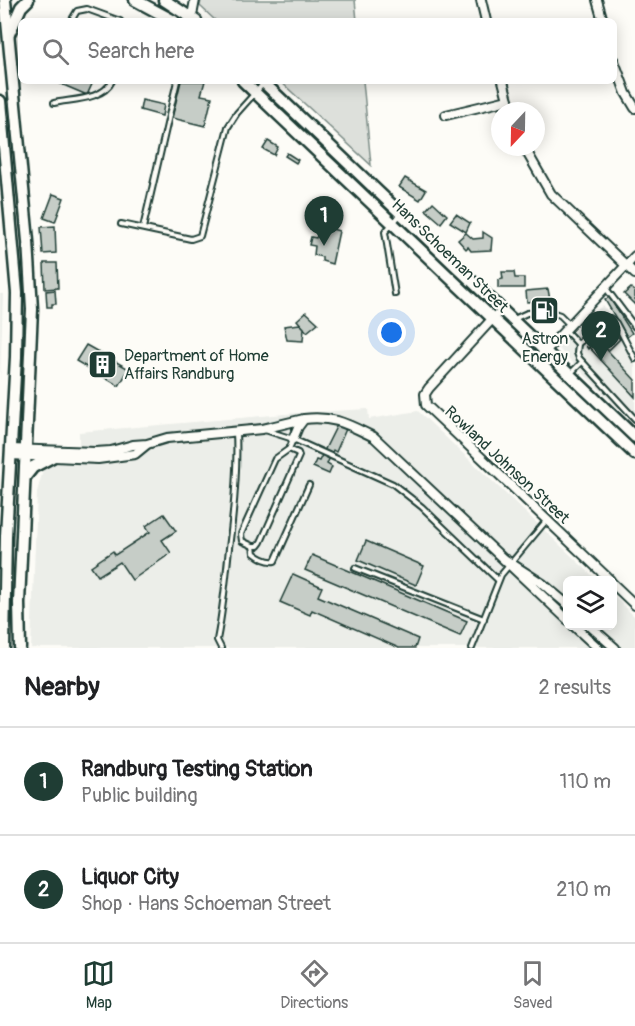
<!DOCTYPE html>
<html lang="en">
<head>
<meta charset="utf-8">
<style>
	:root { --surface:#fff; --page:#f2f2f2; --text:#202124; --muted:#757577; --line:#e0e0e0; --accent:#1f3d34 }
	body { margin:0; font-family:Pangolin,sans-serif; background:var(--page); color:var(--text) }
	.controls { position:absolute; right:18px; bottom:18px; display:grid; overflow:hidden; border-radius:9px; box-shadow:0 3px 15px #0003 }
	.controls button { width:54px; height:54px; display:grid; place-items:center; padding:0; border:0; border-bottom:2px solid var(--line); background:var(--surface); color:var(--text); font:30px sans-serif }
	.compass { position:absolute; left:491px; top:102px; width:54px; height:54px; border-radius:50%; background:var(--surface); box-shadow:0 3px 15px #0003; rotate:202deg }
	.you { position:absolute; left:392px; top:333px; width:21px; height:21px; margin:-15px; border:4px solid #fff; border-radius:50%; background:#1a73e8; box-shadow:0 0 0 9px #1a73e833 }
	.badge { display:grid; place-items:center; width:39px; height:39px; border-radius:50%; background:var(--accent); color:#fff; font-size:20px; font-weight:700 }
	.pin { position:absolute; translate:-50% -50px; filter:drop-shadow(0 2px 3px #0008) }
	.pin::after { content:''; position:absolute; top:32px; width:21px; height:18px; background:inherit; clip-path:polygon(0 0,100% 0,50% 100%) }
	.list { margin:0; padding:0; list-style:none }
	h2 { display:flex; justify-content:space-between; align-items:center; height:78px; margin:0; padding:0 24px; font-size:26px }
	h2 small { font-size:20px; font-weight:400; color:var(--muted) }
	.list li { display:grid; grid-template-columns:39px 1fr auto; gap:18px; align-items:center; box-sizing:border-box; height:108px; padding:0 24px; border-top:2px solid var(--line) }
	.list b { display:block; font-size:22px; white-space:nowrap }
	.list p { margin:0; font-size:20px; white-space:nowrap; color:var(--muted) }
	.list em { font-size:20px; font-style:normal; color:var(--muted) }
	.icon { flex:none; width:33px; height:33px; fill:none; stroke:currentColor; stroke-width:2; stroke-linecap:round; stroke-linejoin:round }
	.map { position:relative; flex:none; width:635px; height:648px; overflow:hidden }
	.search { position:absolute; background:var(--surface); box-shadow:0 3px 15px #0003; left:18px; right:18px; top:18px; height:66px; display:flex; align-items:center; gap:15px; box-sizing:border-box; padding:0 21px; border-radius:9px; color:var(--muted); font-size:22px }
	.sheet { height:294px; background:var(--surface) }
	nav { display:flex; justify-content:space-around; align-items:center; box-sizing:border-box; height:84px; border-top:2px solid var(--line); background:var(--surface); font-size:16px; color:var(--muted) }
	nav a { display:grid; justify-items:center; gap:3px }
	nav .on { color:var(--accent) }
	.map>svg:first-child { display:block }
	.built { fill:#eceee9 }
	.green { fill:#dde0db; stroke:#7e8e88; stroke-width:1.5 }
	.building { fill:#c6cdc7; stroke:#1f3d34; stroke-width:1.5 }
	.lines { fill:none; stroke-linecap:round; stroke-linejoin:round }
	.lane-casing { stroke:#1f3d34; stroke-width:8 }
	.street-casing { stroke:#1f3d34; stroke-width:12 }
	.secondary-casing { stroke:#1f3d34; stroke-width:15 }
	.lane { stroke:#fdfcf7; stroke-width:4 }
	.street { stroke:#fdfcf7; stroke-width:8 }
	.secondary { stroke:#fdfcf7; stroke-width:10 }
	.labels { text-anchor:middle; dominant-baseline:central; stroke-width:4.5; stroke-linejoin:round; paint-order:stroke }
	.street-label { font-size:16px; fill:#1f3d34; stroke:#fdfcf7 }
	.poi-label { font-size:16px; fill:#1f3d34; stroke:#fdfcf7 }
</style>
</head>
<body>
<div class="map">
<svg width="635" height="648" viewBox="0 0 635 648">
	<rect width="100%" height="100%" fill="#fdfcf7"/>
	<filter id="ink" filterUnits="userSpaceOnUse"><feTurbulence type="fractalNoise" baseFrequency=".0167" numOctaves="2"/><feDisplacementMap in="SourceGraphic" scale="12" xChannelSelector="R" yChannelSelector="G"/><feConvolveMatrix kernelMatrix="1 2 1 2 8 2 1 2 1" color-interpolation-filters="sRGB"/></filter>
	<g filter="url(#ink)">
		<g class="built">
			<polygon points="0,294 3,294 0,383"/>
			<polygon points="603,305 635,349 635,418 631,421 557,347"/>
			<polygon points="368,409 369,419 418,411 597,580 568,580 568,626 612,626 613,595 635,617 635,648 31,648 37,492 43,470 48,463 79,464 79,432 297,413"/>
		</g>
		<g class="green">
			<polygon points="201,0 355,0 357,21 216,21 200,6"/>
			<polygon points="280,81 363,81 371,165"/>
		</g>
		<g class="building">
			<polygon points="54,81 91,81 93,82 87,95"/>
			<polygon points="181,81 205,81 201,95 212,97 205,126 172,118"/>
			<polygon points="142,100 164,105 162,116 140,110"/>
			<polygon points="268,141 278,147 274,155 263,149"/>
			<polygon points="287,153 298,160 296,163 285,156"/>
			<polygon points="405,178 426,190 420,200 399,187"/>
			<polygon points="53,194 64,198 55,222 44,218"/>
			<polygon points="433,202 447,215 441,223 426,210"/>
			<polygon points="456,214 470,223 466,232 450,222"/>
			<polygon points="55,226 56,253 43,254 41,227"/>
			<polygon points="329,228 339,231 332,264 322,261 322,257 314,255 315,246 309,245 311,237 316,238 320,230 327,233"/>
			<polygon points="483,232 492,238 491,250 471,251 468,247 466,249 458,240 466,233 473,239 483,238"/>
			<polygon points="44,263 57,263 58,288 45,289"/>
			<polygon points="502,272 514,272 515,278 524,278 524,288 498,288 498,280 503,279"/>
			<polygon points="631,288 635,291 635,305 624,294"/>
			<polygon points="548,289 550,300 527,302 526,291"/>
			<polygon points="55,290 56,304 52,304 52,307 47,307 46,291"/>
			<polygon points="609,297 632,333 627,337 605,300"/>
			<polygon points="541,300 550,300 551,317 542,318"/>
			<polygon points="306,312 318,323 307,332 297,320"/>
			<polygon points="612,322 617,327 613,332 620,339 608,351 597,339 588,349 586,346"/>
			<polygon points="300,324 304,328 303,341 287,340 284,326"/>
			<polygon points="597,339 635,380 635,397 589,347"/>
			<polygon points="86,345 129,369 119,386 76,361"/>
			<polygon points="337,425 346,429 336,452 333,450 327,464 332,467 329,474 313,467 316,460 319,461"/>
			<polygon points="164,514 176,531 162,540 171,553 132,580 120,562 98,576 91,566 113,551 115,555 150,532 146,526"/>
			<polygon points="366,541 424,566 416,585 358,560"/>
			<polygon points="312,555 467,621 460,636 305,570"/>
			<polygon points="293,574 322,587 318,596 418,639 415,648 399,648 312,610 310,615 280,602"/>
		</g>
		<g class="lines">
			<defs>
				<g id="lane">
					<polyline points="71,21 77,11 87,9 120,21"/>
					<path d="M54,103C73,99 103,100 112,81"/>
					<polyline points="121,224 191,239 200,236 228,127 237,113 264,83"/>
					<polyline points="143,228 177,81"/>
					<polyline points="605,287 635,327"/>
					<polyline points="395,294 385,232 401,214"/>
					<polyline points="551,312 560,315 569,324"/>
					<polyline points="514,319 527,313 541,312"/>
					<polyline points="565,330 578,344 606,318 610,318 616,323 635,359"/>
					<polyline points="578,344 577,353 579,358 635,419"/>
					<polyline points="570,374 582,362"/>
					<polyline points="265,430 293,439 393,484 422,507 498,580"/>
					<polyline points="289,449 298,453 299,456 261,542 258,546 253,546 242,541 241,534 275,459 289,449 293,440"/>
					<path d="M253,546L254,553C260,558 267,562 275,561L309,485"/>
					<polyline points="355,568 484,619"/>
					<path d="M221,648L217,640C223,610 226,579 229,548C234,509 238,471 236,432"/>
					<polyline points="472,648 501,575 546,521"/>
				</g>
				<g id="street">
					<polyline points="481,0 486,21"/>
					<polyline points="597,0 603,21"/>
					<polyline points="191,21 195,0"/>
					<polyline points="614,61 626,93 635,108"/>
					<polyline points="503,81 511,111"/>
					<polyline points="446,115 508,100"/>
					<polyline points="524,147 551,194 635,274"/>
					<polyline points="495,316 429,388 425,394 426,405 610,580"/>
					<polyline points="536,361 635,256"/>
					<path d="M293,439L298,427L304,419C333,415 349,425 374,437L568,620"/>
					<polyline points="11,449 95,452 111,451 133,445 147,444 167,438 262,429 304,419"/>
					<polyline points="10,455 98,459 135,454 146,445"/>
					<polyline points="506,560 543,584 568,605"/>
					<polyline points="612,583 635,605"/>
					<polyline points="574,626 598,648"/>
					<polyline points="590,626 615,648"/>
				</g>
				<g id="secondary">
					<polyline points="5,0 28,241 32,309 19,603 20,648"/>
					<polyline points="135,0 174,21"/>
					<polyline points="164,0 196,21"/>
					<polyline points="9,34 21,7 28,0"/>
					<polyline points="243,81 635,454"/>
					<polyline points="262,81 635,437"/>
					<polyline points="0,101 17,293 16,357 6,536 4,648"/>
					<polyline points="25,477 33,467 52,457"/>
				</g>
			</defs>
			<use href="#lane" class="lane-casing"/>
			<use href="#street" class="street-casing"/>
			<use href="#secondary" class="secondary-casing"/>
			<use href="#lane" class="lane"/>
			<use href="#street" class="street"/>
			<use href="#secondary" class="secondary"/>
		</g>
	</g>
	<defs>
		<symbol id="fuel-square" viewBox="-11 -11 22 22"><rect x="-9" y="-9" width="18" height="18" rx="4" fill="#1f3d34" stroke="#fdfcf7"/><path d="M-5.5-6h7V0h2V4h1.3V-2.5L3-4.5l.8-.8L6-3V5H2.5V1h-1V6h-7ZM-4.2-4.7v3.2H.2V-4.7Z" fill="#fff"/></symbol>
		<symbol id="building-square" viewBox="-11 -11 22 22"><rect x="-9" y="-9" width="18" height="18" rx="4" fill="#1f3d34" stroke="#fdfcf7"/><path d="M-4-6H4V6H1V3H-1V6H-4ZM-2.5-4.3h1.7v1.8h-1.7ZM.8-4.3h1.7v1.8H.8ZM-2.5-1h1.7V.8h-1.7ZM.8-1h1.7V.8H.8Z" fill="#fff"/></symbol>
	</defs>
	<g fill-rule="evenodd">
		<use href="#fuel-square" x="528" y="294" width="33" height="33"/>
		<use href="#building-square" x="86" y="348" width="33" height="33"/>
	</g>
	<g class="labels">
		<g class="street-label">
			<text transform="translate(450 256) rotate(44)">Hans Schoeman Street</text>
			<text transform="translate(507 465) rotate(43)">Rowland Johnson Street</text>
		</g>
		<g class="poi-label">
			<text x="545" y="339">Astron<tspan x="545" dy="18">Energy</tspan></text>
			<text x="124" y="356" text-anchor="start">Department of Home<tspan x="124" dy="18">Affairs Randburg</tspan></text>
		</g>
	</g>
</svg>
<div class="controls">
<button><svg class="icon" aria-label="layers" viewBox="0 0 24 24"><path d="M12 4l9 5-9 5-9-5zM3 14l9 5 9-5"/></svg></button>
</div>
<svg class="compass" viewBox="-18 -18 36 36"><path d="M0-13l5 13h-10z" fill="#e53935"/><path d="M0 13l5-13h-10z" fill="#757577"/></svg>
<div class="you"></div>
<div class="pin badge" style="left:324px;top:246px">1</div>
<div class="pin badge" style="left:601px;top:361px">2</div>
<div class="search"><svg class="icon" aria-label="search" viewBox="0 0 24 24"><circle cx="10" cy="10" r="6"/><path d="M15 15l6 6"/></svg>Search here</div>
</div>
<section class="sheet">
<h2>Nearby<small>2 results</small></h2>
<ul class="list">
<li><span class="badge">1</span><div><b>Randburg Testing Station</b><p>Public building</p></div><em>110 m</em></li>
<li><span class="badge">2</span><div><b>Liquor City</b><p>Shop · Hans Schoeman Street</p></div><em>210 m</em></li>
</ul>
</section>
<nav>
<a class="on"><svg class="icon" aria-label="map" viewBox="0 0 24 24"><path d="M3 6l6-2 6 2 6-2v14l-6 2-6-2-6 2zM9 4v14M15 6v14"/></svg>Map</a>
<a><svg class="icon" aria-label="directions" viewBox="0 0 24 24"><path d="M12 3l9 9-9 9-9-9zM9 14v-3h6M13 9l2 2-2 2"/></svg>Directions</a>
<a><svg class="icon" aria-label="saved" viewBox="0 0 24 24"><path d="M7 4h10v16l-5-4-5 4z"/></svg>Saved</a>
</nav>
</body>
</html>
